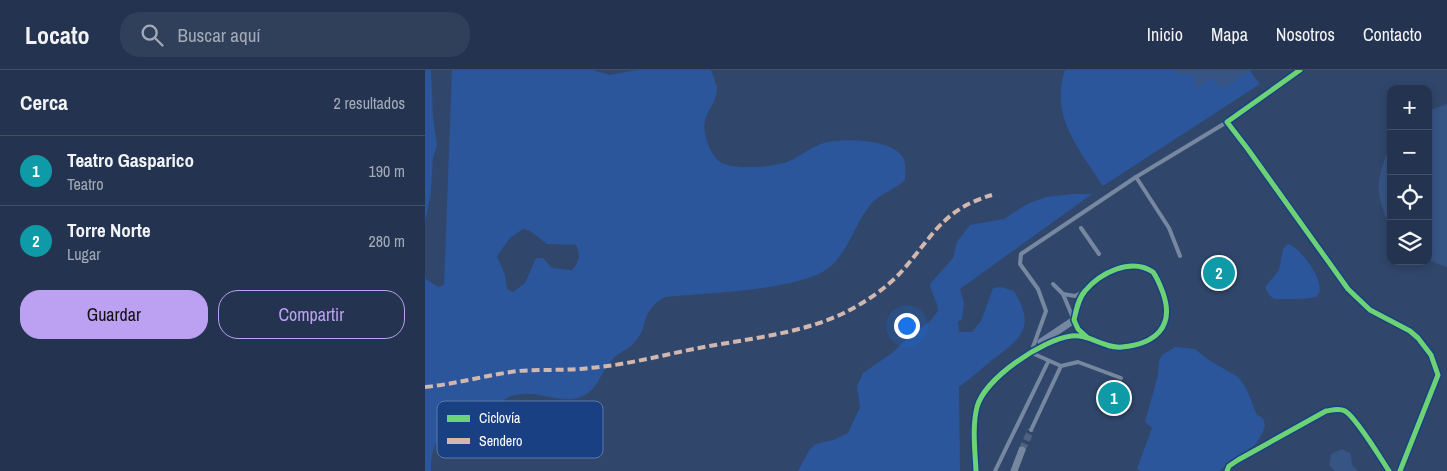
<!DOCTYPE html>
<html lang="es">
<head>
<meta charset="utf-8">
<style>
	:root { --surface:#243450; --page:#303f5a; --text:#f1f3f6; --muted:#a3aab7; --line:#414f67; --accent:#bca0f2 }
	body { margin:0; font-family:"Archivo Narrow",sans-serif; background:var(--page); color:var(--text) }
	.controls { position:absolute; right:15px; top:15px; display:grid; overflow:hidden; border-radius:10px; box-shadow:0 2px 8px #0003 }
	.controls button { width:45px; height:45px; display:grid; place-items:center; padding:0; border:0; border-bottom:1px solid var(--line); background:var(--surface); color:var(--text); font:25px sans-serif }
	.you { position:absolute; left:481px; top:255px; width:18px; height:18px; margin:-12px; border:4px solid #fff; border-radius:50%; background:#1a73e8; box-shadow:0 0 0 8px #1a73e833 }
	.badge { display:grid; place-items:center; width:32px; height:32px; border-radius:50%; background:var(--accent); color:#fff; font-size:16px; font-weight:700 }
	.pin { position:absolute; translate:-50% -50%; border:2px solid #fff; box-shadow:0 1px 5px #0006 }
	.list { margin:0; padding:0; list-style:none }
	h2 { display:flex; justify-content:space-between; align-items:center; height:65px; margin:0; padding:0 20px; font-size:21px }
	h2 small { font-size:16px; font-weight:400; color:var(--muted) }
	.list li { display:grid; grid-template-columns:32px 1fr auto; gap:15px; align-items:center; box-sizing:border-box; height:70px; padding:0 20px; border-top:1px solid var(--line) }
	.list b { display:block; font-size:19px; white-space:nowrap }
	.list p { margin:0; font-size:16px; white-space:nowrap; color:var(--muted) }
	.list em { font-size:16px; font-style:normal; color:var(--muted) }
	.actions { display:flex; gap:10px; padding:15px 20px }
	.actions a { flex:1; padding:11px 0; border:1px solid var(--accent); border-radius:20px; text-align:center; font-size:18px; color:var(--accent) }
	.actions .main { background:var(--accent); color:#111 }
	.icon { flex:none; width:28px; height:28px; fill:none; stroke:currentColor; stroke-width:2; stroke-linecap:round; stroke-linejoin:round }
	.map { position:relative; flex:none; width:1022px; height:401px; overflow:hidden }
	header { display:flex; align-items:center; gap:30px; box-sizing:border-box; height:70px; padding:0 25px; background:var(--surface); border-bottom:1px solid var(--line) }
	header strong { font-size:24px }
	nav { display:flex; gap:28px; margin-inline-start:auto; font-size:18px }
	.search { width:350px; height:45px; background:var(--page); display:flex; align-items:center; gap:12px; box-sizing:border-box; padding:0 18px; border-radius:20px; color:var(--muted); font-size:19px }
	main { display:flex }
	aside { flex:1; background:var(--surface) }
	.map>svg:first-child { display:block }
	.green { fill:#2b569b; fill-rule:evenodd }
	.water { fill:#365484 }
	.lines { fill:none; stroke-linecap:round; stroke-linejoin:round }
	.street-tunnel { stroke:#4f6280; stroke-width:7; stroke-dasharray:7 3.5; stroke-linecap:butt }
	.lane { stroke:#7687a0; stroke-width:4 }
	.street { stroke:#7687a0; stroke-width:7 }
	.quiet { stroke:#d1b7ad; stroke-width:4; stroke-dasharray:8 4; stroke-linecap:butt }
	.cycleway-casing { stroke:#184083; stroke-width:8 }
	.cycleway { stroke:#6cd273; stroke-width:5 }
	.key { fill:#184083; stroke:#5d79a8; stroke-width:1 }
	.key-label { font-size:14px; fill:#fff }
</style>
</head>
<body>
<header>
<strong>Locato</strong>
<div class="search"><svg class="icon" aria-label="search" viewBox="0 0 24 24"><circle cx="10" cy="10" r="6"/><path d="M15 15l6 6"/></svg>Buscar aquí</div>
<nav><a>Inicio</a><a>Mapa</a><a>Nosotros</a><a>Contacto</a></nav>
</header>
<main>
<aside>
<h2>Cerca<small>2 resultados</small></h2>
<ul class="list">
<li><span class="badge" style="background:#0f9aa8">1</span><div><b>Teatro Gasparico</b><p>Teatro</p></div><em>190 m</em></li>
<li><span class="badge" style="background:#0f9aa8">2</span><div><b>Torre Norte</b><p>Lugar</p></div><em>280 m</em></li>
</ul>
<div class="actions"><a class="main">Guardar</a><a>Compartir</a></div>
</aside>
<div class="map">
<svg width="1022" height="401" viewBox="0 0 1022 401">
	<rect width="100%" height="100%" fill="#30466a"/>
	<g class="green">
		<polygon points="0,0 6,0 8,47 12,75 8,88 6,122 0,153"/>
		<path d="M27,0H167L185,5L212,0H286C288,5 291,13 292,18C292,30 285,37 281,47C276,60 283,79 292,89C302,102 347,97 362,92C375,87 385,77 399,73C417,68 463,69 476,85C482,91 480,102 480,110C469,120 456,123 446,134C430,153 425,178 407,195C381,221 279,223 240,227C212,244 226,254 210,272C203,280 192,283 186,291C176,302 173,319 158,326C139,335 117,322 98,324C73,326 72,339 56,353C52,356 43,358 38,359C12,364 6,375 6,401H0V204L1,209L13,217L19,215ZM98,159L105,161L122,174L151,175C156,184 154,193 147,200L127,198L118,188H111L100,213L88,222L82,219L80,205L72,186L85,168Z"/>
		<path d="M640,0H824L835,14L678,116C655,80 624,46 640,0Z"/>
		<path d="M648,124H667L535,219L539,232L537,250L533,251L534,262H547L556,251L568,218L576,217L589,221C611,257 597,268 567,290C556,299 545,309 534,317L535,401H373L385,379L391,374L411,369L423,363L435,337L432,316L438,303L467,283L486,265L504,252L513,241C513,231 506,224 505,214L528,188L532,172L545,155L579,149L602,134L621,127Z"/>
		<path d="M863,174C874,176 904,214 892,226C887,230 857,229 849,229L844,225L840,217L854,200L858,179Z"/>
		<polygon points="750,277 770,279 782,289 813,307 821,318 832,345 838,348 840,355 838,362 831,374 794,401 716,401 712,399 727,358 720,352 733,305 734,291 737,285"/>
	</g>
	<g class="water">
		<polygon points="754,0 827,0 798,19 787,8 771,19 768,5 751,4"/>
		<polygon points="1022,34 1022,197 1003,190 1003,41"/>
		<path d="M966,74V160C950,122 949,113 966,74Z"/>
		<polygon points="917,379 926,384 927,395 933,401 910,401 904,395 906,384"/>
	</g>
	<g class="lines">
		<polyline class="street-tunnel" points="597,380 606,360"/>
		<g class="lane">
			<polyline points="711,107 802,52"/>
			<polyline points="656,158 674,184"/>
			<polyline points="628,214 638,224 648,248"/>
			<polyline points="638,224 650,226 658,222"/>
			<polyline points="608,277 621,241 613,219 595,194 596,184 711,107 744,158 755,186"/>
			<polyline points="607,283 636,296 653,292 696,308"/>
			<polyline points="606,360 636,296"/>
			<polyline points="570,401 623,292"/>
		</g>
		<g class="street">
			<polyline points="875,0 802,52 822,78 923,219 945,240 985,261 993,268 1006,285 1013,305 975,401"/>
			<polyline points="616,272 649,250"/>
			<path d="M551,401C550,380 547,357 552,337C560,308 617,270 646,266C663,263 679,279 697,277C730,274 750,257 738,223C735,215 733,209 728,202C706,187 675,203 660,221C653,229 651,241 649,250L653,259L663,268"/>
			<polyline points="589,401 597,380"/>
			<path d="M802,401L804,396L813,390L901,341C908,340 914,338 920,341C931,347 956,389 964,401"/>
		</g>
		<path class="quiet" d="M0,317C31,314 62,305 93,301C117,299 141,301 165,298C200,295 234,286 269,279C318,269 373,265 419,243C439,233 462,218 477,201C508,166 518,139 567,125"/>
		<defs>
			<g id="cycleway">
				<polyline points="875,0 802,52 822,78 923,219 945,240 985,261 993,268 1006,285 1013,305 975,401"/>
				<path d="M551,401C550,380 547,357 552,337C560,308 617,270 646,266C663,263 679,279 697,277C730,274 750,257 738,223C735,215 733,209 728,202C706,187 675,203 660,221C653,229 651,241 649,250L653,259L663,268"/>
				<path d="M802,401L804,396L813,390L901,341C908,340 914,338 920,341C931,347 956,389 964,401"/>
			</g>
		</defs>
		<use href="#cycleway" class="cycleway-casing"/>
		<use href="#cycleway" class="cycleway"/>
	</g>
	<rect x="12" y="331" width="166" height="57" rx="8" class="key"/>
	<rect x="22" y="345" width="23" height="7" fill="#6cd273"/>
	<rect x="22" y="368" width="23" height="6" fill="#d1b7ad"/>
	<g class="key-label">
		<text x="54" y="353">Ciclovía</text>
		<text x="54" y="376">Sendero</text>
	</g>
</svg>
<div class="controls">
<button>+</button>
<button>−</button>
<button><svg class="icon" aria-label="locate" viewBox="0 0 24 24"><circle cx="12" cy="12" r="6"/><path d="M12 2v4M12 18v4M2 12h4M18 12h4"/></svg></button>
<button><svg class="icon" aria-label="layers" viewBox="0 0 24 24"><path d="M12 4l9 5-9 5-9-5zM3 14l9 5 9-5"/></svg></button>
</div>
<div class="you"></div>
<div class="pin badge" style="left:689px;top:328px;background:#0f9aa8">1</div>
<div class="pin badge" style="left:794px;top:203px;background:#0f9aa8">2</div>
</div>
</main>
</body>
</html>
